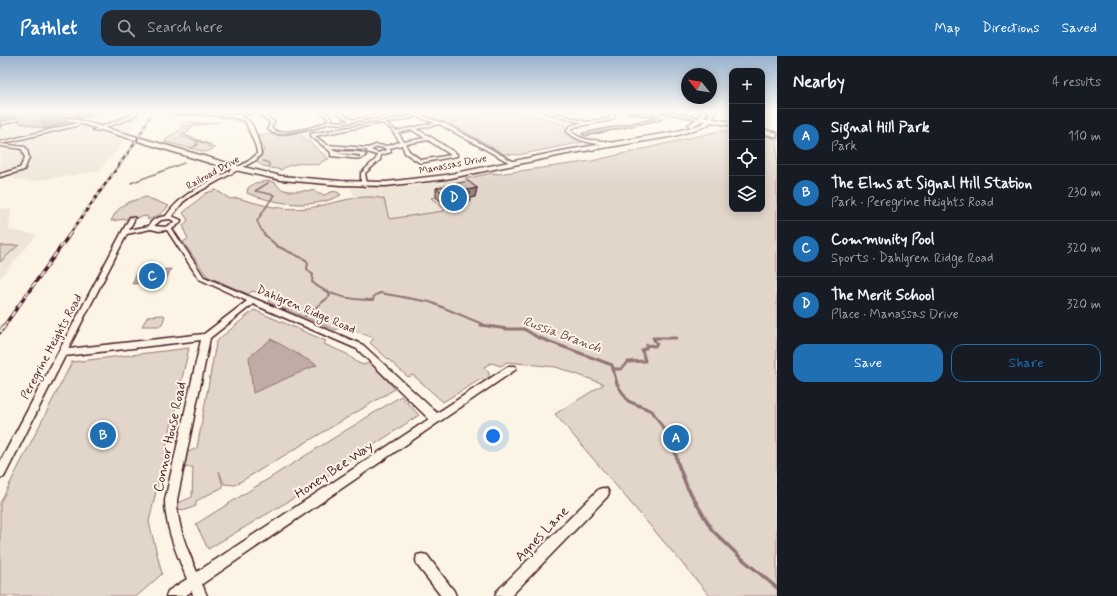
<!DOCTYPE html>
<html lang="en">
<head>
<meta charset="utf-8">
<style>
	:root { --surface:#171b24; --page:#242831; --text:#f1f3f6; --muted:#9ea1a6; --line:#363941; --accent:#1f6fb2 }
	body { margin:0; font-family:Mynerve,sans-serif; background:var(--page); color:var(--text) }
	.controls { position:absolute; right:12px; top:12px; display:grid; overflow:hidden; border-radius:8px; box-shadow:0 2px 10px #0003 }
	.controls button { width:36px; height:36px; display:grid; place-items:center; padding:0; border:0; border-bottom:1px solid var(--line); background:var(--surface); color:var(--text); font:20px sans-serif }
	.compass { position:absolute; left:681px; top:12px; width:36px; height:36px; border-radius:50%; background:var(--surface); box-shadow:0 2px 10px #0003; rotate:300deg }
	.you { position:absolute; left:493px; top:380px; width:14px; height:14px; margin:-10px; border:3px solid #fff; border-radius:50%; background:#1a73e8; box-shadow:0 0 0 6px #1a73e833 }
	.badge { display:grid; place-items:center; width:26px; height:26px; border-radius:50%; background:var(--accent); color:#fff; font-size:13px; font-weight:700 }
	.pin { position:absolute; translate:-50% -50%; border:2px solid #fff; box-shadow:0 1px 4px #0006 }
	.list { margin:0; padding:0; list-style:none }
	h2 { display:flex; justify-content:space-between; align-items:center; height:52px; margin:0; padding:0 16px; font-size:17px }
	h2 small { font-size:13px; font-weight:400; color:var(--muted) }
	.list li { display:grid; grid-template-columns:26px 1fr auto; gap:12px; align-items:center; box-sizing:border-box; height:56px; padding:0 16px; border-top:1px solid var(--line) }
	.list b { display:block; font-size:15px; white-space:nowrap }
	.list p { margin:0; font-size:13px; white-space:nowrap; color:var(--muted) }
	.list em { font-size:13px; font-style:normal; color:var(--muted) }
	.actions { display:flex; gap:8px; padding:12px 16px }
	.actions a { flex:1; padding:9px 0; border:1px solid var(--accent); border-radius:12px; text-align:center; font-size:14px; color:var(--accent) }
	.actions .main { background:var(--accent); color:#fff }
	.icon { flex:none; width:22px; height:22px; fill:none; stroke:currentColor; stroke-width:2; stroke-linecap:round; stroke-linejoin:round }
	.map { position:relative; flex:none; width:777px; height:540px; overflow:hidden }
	header { display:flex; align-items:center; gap:24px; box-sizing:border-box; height:56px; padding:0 20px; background:var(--accent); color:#fff }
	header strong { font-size:19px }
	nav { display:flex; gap:22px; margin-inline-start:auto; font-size:14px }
	.search { width:280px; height:36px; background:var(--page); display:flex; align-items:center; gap:10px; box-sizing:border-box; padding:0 14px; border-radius:12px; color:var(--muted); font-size:15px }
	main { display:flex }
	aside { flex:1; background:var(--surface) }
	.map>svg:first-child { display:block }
	.built { fill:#eee5d7 }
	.green { fill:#e2d5ca; stroke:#967a7a }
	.water { fill:#c0aca5; stroke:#917474 }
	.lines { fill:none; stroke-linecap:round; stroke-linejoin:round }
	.stream-far3 { stroke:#917474; stroke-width:1.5 }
	.stream-far2 { stroke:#917474; stroke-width:2 }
	.stream-far1 { stroke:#917474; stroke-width:3 }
	.stream { stroke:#917474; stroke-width:3.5 }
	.street-casing { stroke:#4a1f2b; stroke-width:3 }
	.secondary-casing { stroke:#4a1f2b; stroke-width:3 }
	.street { fill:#fcf5e5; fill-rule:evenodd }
	.secondary { fill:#fcf5e5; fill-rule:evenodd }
	.rail-far2-casing { stroke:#4a1f2b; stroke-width:2.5 }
	.rail-far1-casing { stroke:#4a1f2b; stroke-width:3.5 }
	.rail-casing { stroke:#4a1f2b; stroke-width:4.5 }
	.rail-far2 { stroke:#fcf5e5; stroke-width:1.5; stroke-dasharray:4; stroke-linecap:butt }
	.rail-far1 { stroke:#fcf5e5; stroke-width:2; stroke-dasharray:6; stroke-linecap:butt }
	.rail { stroke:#fcf5e5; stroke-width:3; stroke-dasharray:8; stroke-linecap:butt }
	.wall { fill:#b2a59d; stroke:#4a1f2b }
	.shaded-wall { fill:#918680; stroke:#4a1f2b }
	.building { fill:#cfc0b7; stroke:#4a1f2b }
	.labels { text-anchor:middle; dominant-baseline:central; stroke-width:4; stroke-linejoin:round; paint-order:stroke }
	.far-street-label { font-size:10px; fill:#4a1f2b; stroke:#fcf5e5 }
	.street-label { font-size:12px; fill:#4a1f2b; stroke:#fcf5e5 }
	.water-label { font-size:13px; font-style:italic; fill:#6d4950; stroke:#fcf5e5 }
	.near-street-label { font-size:14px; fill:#4a1f2b; stroke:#fcf5e5 }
</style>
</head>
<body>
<header>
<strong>Pathlet</strong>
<div class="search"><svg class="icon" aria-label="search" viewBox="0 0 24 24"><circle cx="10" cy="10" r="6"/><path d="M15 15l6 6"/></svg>Search here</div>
<nav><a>Map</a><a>Directions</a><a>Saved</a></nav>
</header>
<main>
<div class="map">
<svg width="777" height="540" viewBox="0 0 777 540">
	<rect width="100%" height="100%" fill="#fcf5e5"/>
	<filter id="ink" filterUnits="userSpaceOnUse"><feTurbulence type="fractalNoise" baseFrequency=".025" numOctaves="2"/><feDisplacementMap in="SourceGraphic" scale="8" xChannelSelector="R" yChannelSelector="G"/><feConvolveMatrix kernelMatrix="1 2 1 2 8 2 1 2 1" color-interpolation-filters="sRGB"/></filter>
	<g filter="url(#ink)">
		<g class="built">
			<polygon points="0,56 142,56 122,88 99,115 34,125 16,124 4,114 0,115"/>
			<polygon points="415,56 489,56 450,67"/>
			<polygon points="496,114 498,117 489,132 470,148 445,155 389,164 356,145 351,132 415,130"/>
			<polygon points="0,152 11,154 9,174 37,179 0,222"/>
		</g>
		<g class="green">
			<polygon points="489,56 522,56 566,69 560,74 561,76 583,86 518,99 504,98 450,67"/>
			<polygon points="189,66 210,67 188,70 182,78 182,81 207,88 207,90 215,92 206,96 165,86 168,81 182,73 181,69"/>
			<path d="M719,75H732V153H762V79L777,83V540H710L555,358L604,328L556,311L507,306L501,310L491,307L484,311L489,317V321L485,324L481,323L443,346L413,319L408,321L370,287L374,282L342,270L336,274L268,246L271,242L253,235L248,238L207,220L183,186L188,183L184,174L185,173L183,170L188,164L183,157L206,137L216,134L230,143L238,142C260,149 285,155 308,152C332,149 360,136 384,143L389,163L444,155L445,152L442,151L431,142L436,141L444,148L453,146L457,149L466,134L478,132L465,123L492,117L498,118L592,105Z"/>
			<path d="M299,77L329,103L323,105L319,109C307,107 291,106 281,114L263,110L257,106L264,94L258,79L268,78L278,80Z"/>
			<path d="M269,125L276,127C281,140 304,133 315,135L318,138L325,139C330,136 336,133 341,139C313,154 275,148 247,137L248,132L255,127Z"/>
			<path d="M146,141L169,150L161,158L148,164L147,160L111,165C120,147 128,146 146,141Z"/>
			<polygon points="19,189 0,206 0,190"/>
			<polygon points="254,254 326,285 324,288 347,298 358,307 364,309 370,306 395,333 235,429 224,428 219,415 223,431 196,445 196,450 186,454 177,453 178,447 192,441 193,411 183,412 186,397 197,392 216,287 220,282"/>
			<polygon points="163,259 165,260 162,268 159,270 142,270 148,260"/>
			<polygon points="189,292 149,466 162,518 137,540 0,540 0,447 72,306"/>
			<polygon points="401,340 419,359 294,442 208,493 196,468"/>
		</g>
		<g class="water">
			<polygon points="171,213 166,224 132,228 137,216"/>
			<polygon points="271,283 317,309 253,337 249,301"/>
		</g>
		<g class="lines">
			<g class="stream-far3">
				<polyline points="211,89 184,79 192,70 219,66"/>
				<polyline points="191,92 198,89 196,88 198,85"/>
				<polyline points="263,105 269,107 269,110"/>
				<polyline points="131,127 184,107"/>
				<polyline points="264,179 257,165 274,139 255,135 268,127"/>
			</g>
			<g class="stream-far2">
				<path d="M264,178L277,190L306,204L308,207L307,213L313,219L312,226C328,240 352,244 373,244L374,240L380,237L430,246L487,270"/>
				<polyline points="305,260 330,240 328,235"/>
			</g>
			<g class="stream-far1">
				<polyline points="481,269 507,273 524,273 537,281 612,309 617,328 628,345 652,355 673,387"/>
				<polyline points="614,313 621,313 628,306 645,305 642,294 646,292 647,289 655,290 657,288 653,282 676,282"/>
			</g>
			<polyline class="stream" points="673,386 678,408 687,431 712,474 740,501 777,532"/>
			<defs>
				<g id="street">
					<polygon points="40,56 47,56 0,69 0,67"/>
					<polygon points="134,56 138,56 131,62 96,75 93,74 129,60"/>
					<path d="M164,56L228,58C239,61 241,56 252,56L240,61C243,62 246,62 249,65C255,71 260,90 261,98L256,104L191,140L183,146L172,160L181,164L180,167L172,173L204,221L363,289L437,357L509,310H515L516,312L515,314L202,528L207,540H193L192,535L185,540H166L168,535L187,523C177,498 165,472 165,444L201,284L65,300L4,421L0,422V406L130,161L135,162L129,174L149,170C151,163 159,161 166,160C181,138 204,128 228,116C238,111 249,106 257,98L256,91L245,65C226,59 208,59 189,58C180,58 172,60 164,56ZM170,163L175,166L165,171L155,170V169L161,164ZM151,173L159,175L167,174L199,223L247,245L204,278L68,293L127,178ZM253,248L357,293L429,363L197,516C187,493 177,469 177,444L210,282Z"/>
					<path d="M262,56H266L264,59L274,66L271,72C274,74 276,76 280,76C291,76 321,72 329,63L320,56H324L332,62L331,65L342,66L349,65L336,56H341L353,64L389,56H412L446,68L516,107L512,108L439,68L416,73L431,81L457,98V100L420,107L405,97L402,89L390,92L391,96L381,99L380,104L365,117L367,128L364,130L361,128V117L376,103L377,99L367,96V94L330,92C341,99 355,92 366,99L361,103L331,100V96L311,80V78L412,60L413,62L386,67L396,75L435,67L407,57L392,58L342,68L329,67L316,72L280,78L273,77L268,73L270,66L261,60ZM382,67L391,73L400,86L387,90L376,89L368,92L327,89L315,80ZM412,74L425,82L404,86L398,77ZM428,84L451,99L421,104L409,95L405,88ZM377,91L385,92L386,94L378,97L371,94ZM335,97L361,99L360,101Z"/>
					<path d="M545,56H552L586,66L609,62L610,61V56H614V62L611,64L574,71L570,74C584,89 600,81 614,88L612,89C596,88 577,87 566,74L572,69L582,67Z"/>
					<polygon points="627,56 652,58 661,63 585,79 583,78 656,63 651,60"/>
					<polygon points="662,56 671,56 703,63 701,64"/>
					<polygon points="80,65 81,67 76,70 0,88 0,86 74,68"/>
					<polygon points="1,88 25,91 27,94 29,102 24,114 0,121 0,118 20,112 25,102 22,93 1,90"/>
					<polygon points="603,432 607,433 609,437 607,441 511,540 495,540 497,535 599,433"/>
					<polygon points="422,498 427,499 454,535 456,540 441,540 417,509 416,504 417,499"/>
				</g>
				<g id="secondary">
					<polygon points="29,56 41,56 82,65 231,108 281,120 340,125 386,126 446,119 567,94 674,76 702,68 705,65 703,64 691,71 688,69 699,62 701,56 707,56 704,61 708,62 710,56 716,56 713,63 732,66 732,70 711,66 706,70 675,80 567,98 446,123 386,130 340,129 281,124 226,112 79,67"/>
					<polygon points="762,73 777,77 777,81 762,77"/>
				</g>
			</defs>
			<use href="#street" class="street-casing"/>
			<use href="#secondary" class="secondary-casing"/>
			<use href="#street" class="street"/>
			<use href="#secondary" class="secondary"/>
			<defs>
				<polyline id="rail-far2" points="69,179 137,84 152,56"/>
				<polyline id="rail-far1" points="4,270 70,178"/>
				<polyline id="rail" points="0,276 5,269"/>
			</defs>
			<use href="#rail-far2" class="rail-far2-casing"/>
			<use href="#rail-far1" class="rail-far1-casing"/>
			<use href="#rail" class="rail-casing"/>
			<use href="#rail-far2" class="rail-far2"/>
			<use href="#rail-far1" class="rail-far1"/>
			<use href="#rail" class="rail"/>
		</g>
		<g class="wall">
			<polygon points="14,56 97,56 97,57 78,63 65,60 68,66 46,73 20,67"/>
			<polygon points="436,132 477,132 475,141 470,142 470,146 457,149 453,146 444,148 436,141"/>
		</g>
		<g class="shaded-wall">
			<polygon points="0,56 11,56 13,59 10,63 1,66 3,70 0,73"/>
			<polygon points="47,56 63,56 68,66 46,73 39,58"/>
			<polygon points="75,56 97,56 97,57 78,63"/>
			<polygon points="477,132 475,141 470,142 470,146 457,149 458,139 467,134"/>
			<polygon points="454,136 453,146 444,148 445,138"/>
		</g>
		<g class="building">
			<polygon points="29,56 47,56 39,58"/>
			<polygon points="468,125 477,132 467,134 471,137 458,139 454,136 445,138 436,132"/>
		</g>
	</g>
	<linearGradient id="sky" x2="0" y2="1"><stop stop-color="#98b1cd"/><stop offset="0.42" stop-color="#fefaf3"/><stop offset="1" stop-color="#fefaf3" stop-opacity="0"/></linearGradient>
	<rect width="777" height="132" fill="url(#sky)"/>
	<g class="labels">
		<g class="far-street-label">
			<text transform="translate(453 109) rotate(-11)">Manassas Drive</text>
			<text transform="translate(213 117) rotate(-29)">Railroad Drive</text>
		</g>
		<g class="street-label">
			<text transform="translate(306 254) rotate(23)">Dahlgren Ridge Road</text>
			<text transform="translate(52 291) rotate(-62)">Peregrine Heights Road</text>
		</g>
		<g class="water-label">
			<text transform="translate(562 279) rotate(20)">Russia Branch</text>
		</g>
		<g class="near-street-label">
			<text transform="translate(170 381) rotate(-78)">Connor House Road</text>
			<text transform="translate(334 414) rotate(-34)">Honey Bee Way</text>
			<text transform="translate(542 478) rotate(-46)">Agnes Lane</text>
		</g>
	</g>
</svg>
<div class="controls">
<button>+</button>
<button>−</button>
<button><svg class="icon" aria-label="locate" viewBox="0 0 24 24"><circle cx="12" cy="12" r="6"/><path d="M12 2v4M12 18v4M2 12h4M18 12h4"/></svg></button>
<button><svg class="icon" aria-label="layers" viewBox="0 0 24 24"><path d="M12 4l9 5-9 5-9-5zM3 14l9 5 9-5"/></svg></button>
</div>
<svg class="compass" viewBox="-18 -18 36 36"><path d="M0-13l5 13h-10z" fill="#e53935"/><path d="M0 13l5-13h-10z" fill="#9ea1a6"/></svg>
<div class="you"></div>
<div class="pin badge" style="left:676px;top:382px">A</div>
<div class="pin badge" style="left:103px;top:379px">B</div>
<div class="pin badge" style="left:152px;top:220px">C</div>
<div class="pin badge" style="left:454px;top:142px">D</div>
</div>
<aside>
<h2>Nearby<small>4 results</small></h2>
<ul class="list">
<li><span class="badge">A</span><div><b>Signal Hill Park</b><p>Park</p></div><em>110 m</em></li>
<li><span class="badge">B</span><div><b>The Elms at Signal Hill Station</b><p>Park · Peregrine Heights Road</p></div><em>230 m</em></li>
<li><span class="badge">C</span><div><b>Community Pool</b><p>Sports · Dahlgren Ridge Road</p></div><em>320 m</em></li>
<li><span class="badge">D</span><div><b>The Merit School</b><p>Place · Manassas Drive</p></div><em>320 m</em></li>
</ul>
<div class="actions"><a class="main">Save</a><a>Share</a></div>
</aside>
</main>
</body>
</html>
